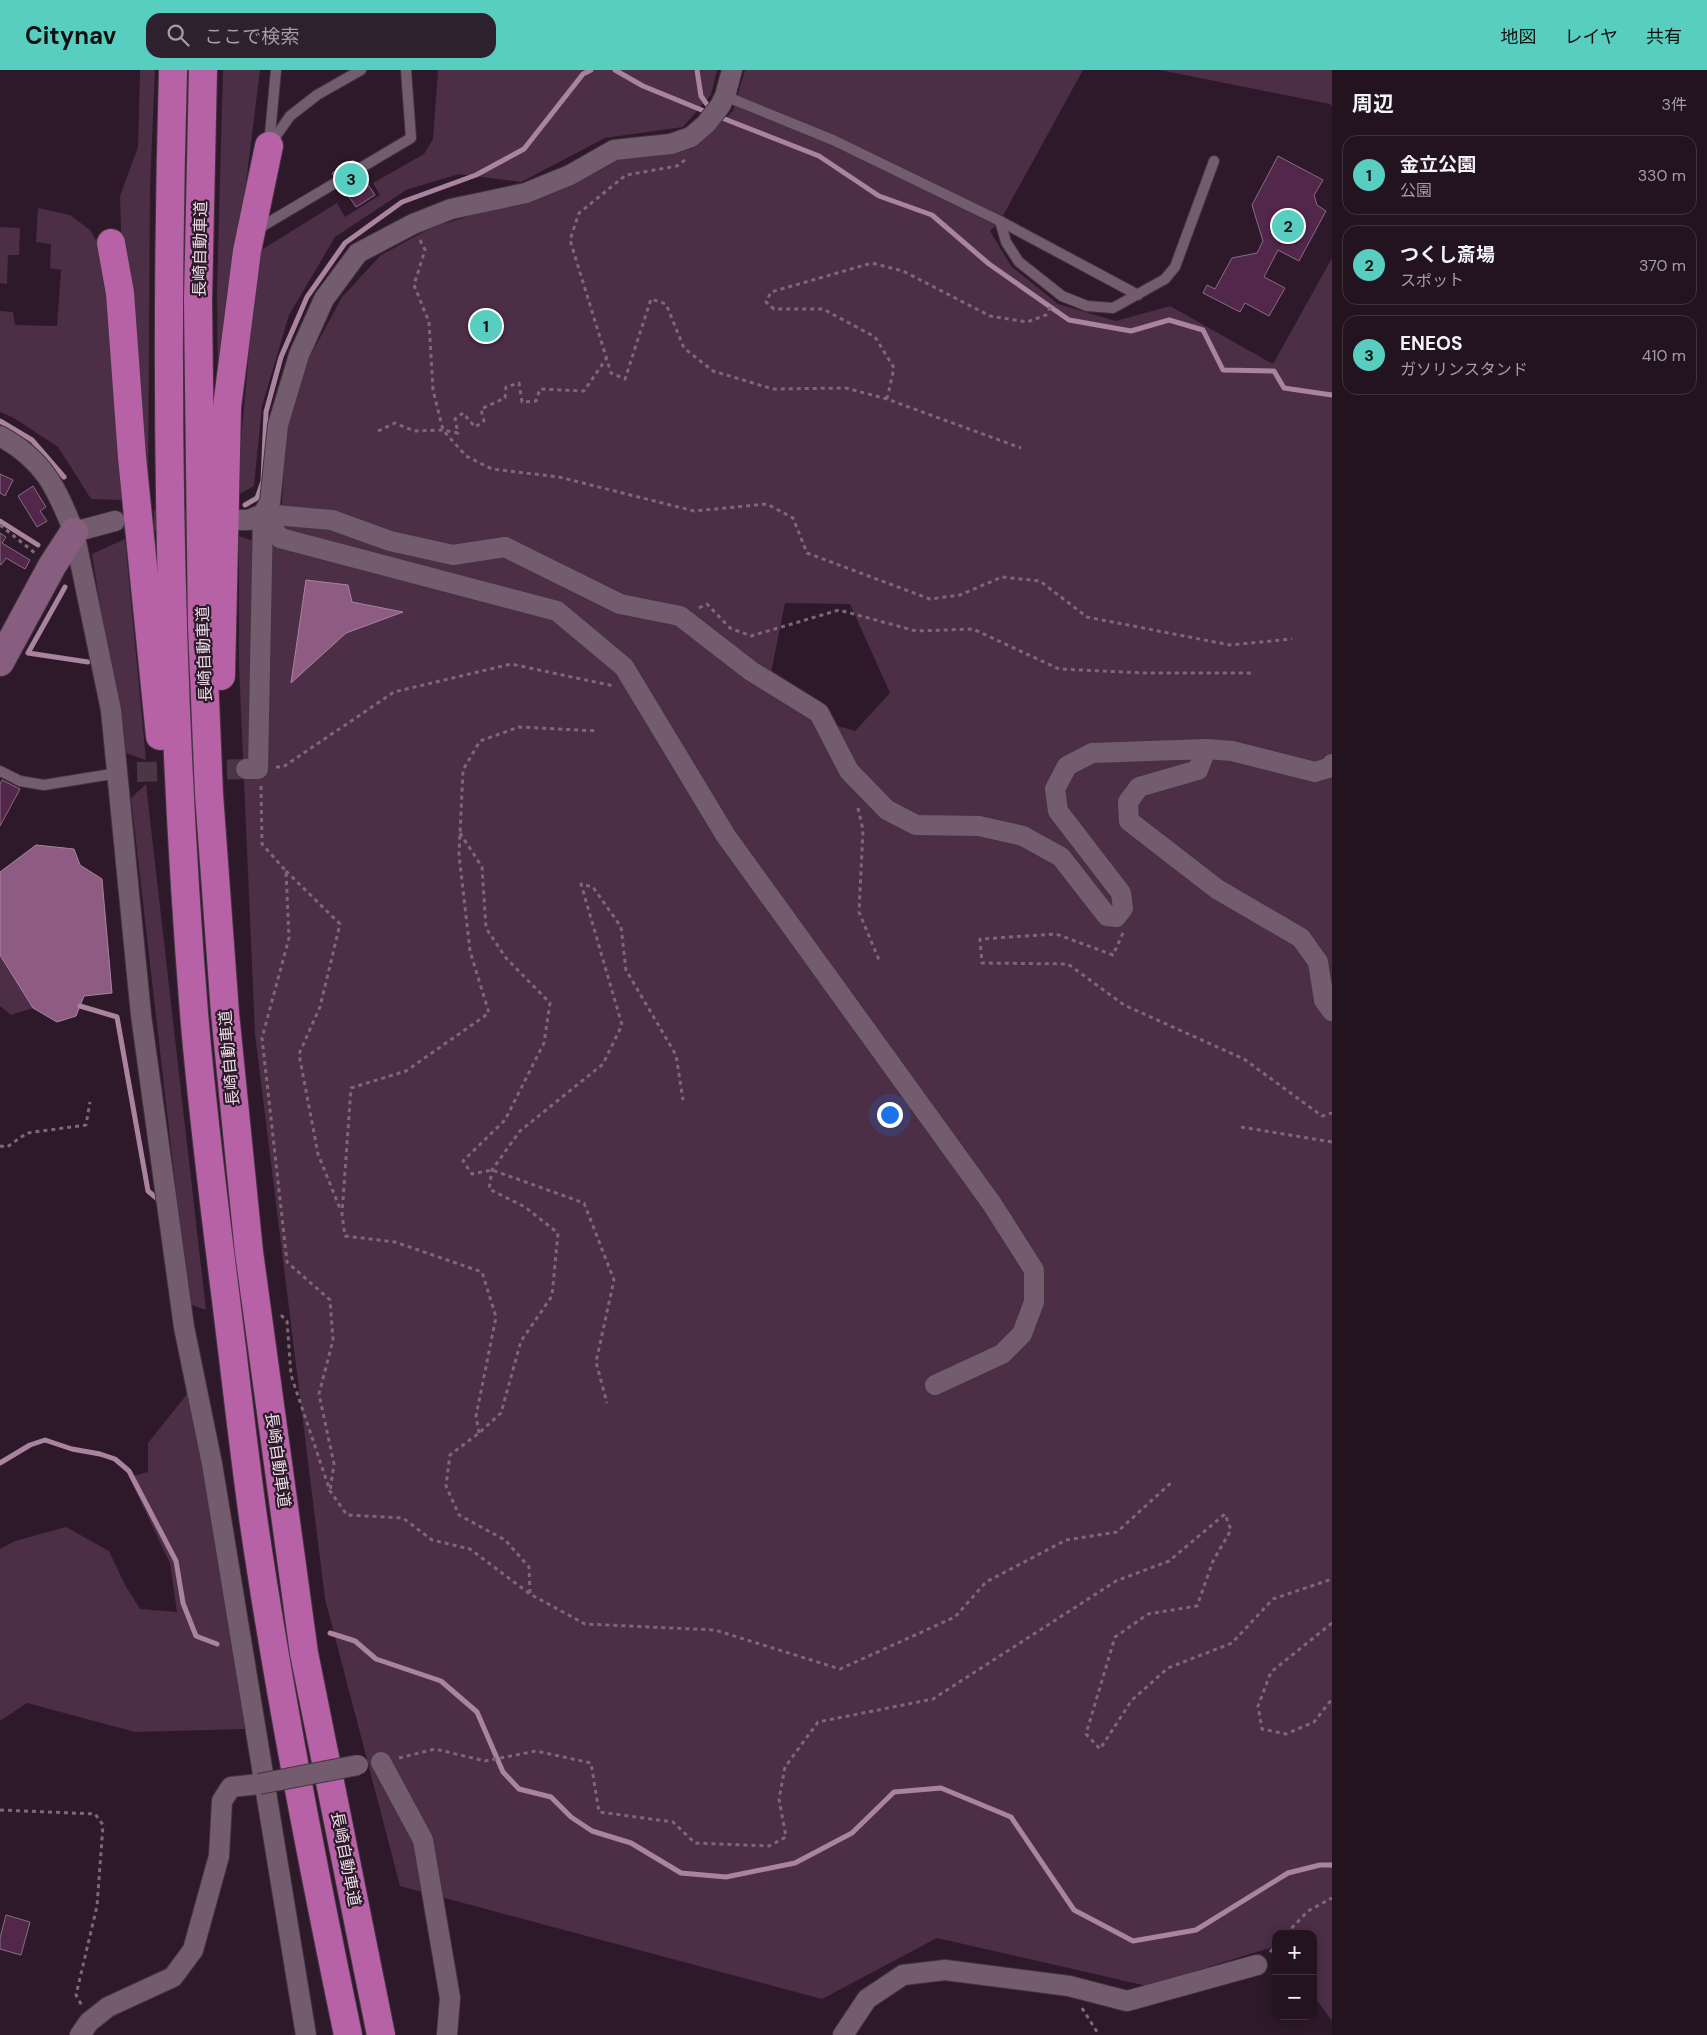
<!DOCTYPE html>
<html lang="ja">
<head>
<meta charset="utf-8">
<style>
	:root { --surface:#22131f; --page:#2e202c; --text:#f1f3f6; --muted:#a29ea4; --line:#3f323d; --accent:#58cec0 }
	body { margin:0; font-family:"DM Sans","Noto Sans JP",sans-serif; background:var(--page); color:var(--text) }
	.controls { position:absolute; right:15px; bottom:15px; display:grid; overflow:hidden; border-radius:10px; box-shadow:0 2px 12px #0003 }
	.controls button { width:45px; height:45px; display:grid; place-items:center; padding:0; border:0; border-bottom:1px solid var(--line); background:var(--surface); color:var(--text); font:25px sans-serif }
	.you { position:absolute; left:889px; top:1044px; width:18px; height:18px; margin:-12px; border:4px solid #fff; border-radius:50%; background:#1a73e8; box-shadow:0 0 0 8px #1a73e833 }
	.badge { display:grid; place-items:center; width:32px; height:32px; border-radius:50%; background:var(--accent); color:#111; font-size:16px; font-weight:700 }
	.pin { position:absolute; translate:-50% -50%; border:2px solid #fff; box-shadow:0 1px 5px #0006 }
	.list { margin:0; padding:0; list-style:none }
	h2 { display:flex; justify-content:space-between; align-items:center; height:65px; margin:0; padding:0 20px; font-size:21px }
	h2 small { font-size:16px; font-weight:400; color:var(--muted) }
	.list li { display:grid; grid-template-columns:32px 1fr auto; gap:15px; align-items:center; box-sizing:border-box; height:80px; margin:0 10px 10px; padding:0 10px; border:1px solid var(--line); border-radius:15px }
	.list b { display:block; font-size:19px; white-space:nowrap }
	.list p { margin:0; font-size:16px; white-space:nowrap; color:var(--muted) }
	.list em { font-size:16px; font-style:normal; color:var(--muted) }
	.icon { flex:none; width:28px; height:28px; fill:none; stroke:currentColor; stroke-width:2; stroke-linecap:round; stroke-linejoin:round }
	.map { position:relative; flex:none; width:1332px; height:1965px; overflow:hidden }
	header { display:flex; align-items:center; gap:30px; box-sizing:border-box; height:70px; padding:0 25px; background:var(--accent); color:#111 }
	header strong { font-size:24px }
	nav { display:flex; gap:28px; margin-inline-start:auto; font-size:18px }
	.search { width:350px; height:45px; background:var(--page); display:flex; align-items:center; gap:12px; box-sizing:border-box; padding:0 18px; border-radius:15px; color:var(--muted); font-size:19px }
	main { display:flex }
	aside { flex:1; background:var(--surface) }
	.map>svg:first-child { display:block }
	.green { fill:#4c2e46; fill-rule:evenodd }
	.water { fill:#8e5c83; stroke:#aa83a1 }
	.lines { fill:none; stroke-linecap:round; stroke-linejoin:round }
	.stream { stroke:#aa83a1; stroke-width:5 }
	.building { fill:#53264b; stroke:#876e81 }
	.street-tunnel { stroke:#4a3746; stroke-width:20; stroke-dasharray:20 10; stroke-linecap:butt }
	.lane-casing { stroke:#443440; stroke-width:12 }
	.street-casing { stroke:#443440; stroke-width:22 }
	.secondary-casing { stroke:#443440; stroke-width:30 }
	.highway-casing { stroke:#443440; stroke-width:30 }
	.path { stroke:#7b6977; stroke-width:3; stroke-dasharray:4 4; stroke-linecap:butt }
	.lane { stroke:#745c6f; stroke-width:10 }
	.street { stroke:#745c6f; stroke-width:20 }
	.secondary { stroke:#885e80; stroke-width:28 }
	.highway { stroke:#b762a7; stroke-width:28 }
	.street-bridge-casing { stroke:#443440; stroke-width:22; stroke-linecap:butt }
	.street-bridge { stroke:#745c6f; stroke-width:20 }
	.labels { text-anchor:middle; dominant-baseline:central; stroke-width:4.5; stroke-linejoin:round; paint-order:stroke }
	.street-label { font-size:16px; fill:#ecdee8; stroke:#2d1929 }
</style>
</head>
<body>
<header>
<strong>Citynav</strong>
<div class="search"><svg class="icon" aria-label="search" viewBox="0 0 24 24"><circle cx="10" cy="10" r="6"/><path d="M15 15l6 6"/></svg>ここで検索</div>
<nav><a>地図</a><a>レイヤ</a><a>共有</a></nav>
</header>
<main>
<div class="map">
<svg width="1332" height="1965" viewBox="0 0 1332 1965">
	<rect width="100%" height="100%" fill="#2d1929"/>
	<g class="green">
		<polygon points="140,0 155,0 150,117 148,421 122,193 120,126 138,77"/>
		<polygon points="223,0 260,0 218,340 217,220"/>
		<polygon points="438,0 717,0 711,25 683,57 605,68 521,112 459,104 406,120 335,167 289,245 262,336 254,416 236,426 258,182 337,133 345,147 380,125 373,113 424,84 433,69"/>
		<path d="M745,0H1083L1000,151L990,161L1011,196L1058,234L1116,251L1170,236L1273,294L1332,188V1951L1313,1925V1864H1276V1876L1147,1916L937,1868L822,1929L400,1816L325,1529L255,964L239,596V466L272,477L281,449L286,364L300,305L342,227L381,185L433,157L562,118L620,89L692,79L733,41ZM785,533L850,534L890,623L855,661L801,645L769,613Z"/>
		<polygon points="1160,0 1332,0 1332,37 1330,34"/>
		<polygon points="38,138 70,145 90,160 109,192 123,430 91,429 58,377 14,348 0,342 0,241 13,242 15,255 57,256 61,200 50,198 51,174 36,172"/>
		<polygon points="0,157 20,158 19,185 8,185 7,214 0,213"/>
		<polygon points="125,469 146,690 123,682 92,484"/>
		<polygon points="146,714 206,1240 189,1234 131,728"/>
		<polygon points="0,885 33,938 11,945 0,936"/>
		<polygon points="188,1323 215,1451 245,1659 135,1662 27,1633 0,1651 0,1479 15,1471 66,1457 109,1481 125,1515 140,1539 177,1542 170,1493 129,1407 148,1402 148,1373"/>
	</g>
	<g class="water">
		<polygon points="306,510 348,515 352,532 403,542 346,563 291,613"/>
		<polygon points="36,775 74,779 80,795 102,809 112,923 84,926 76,946 57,952 33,938 0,885 0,802"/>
	</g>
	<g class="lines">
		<g class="stream">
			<polyline points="615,0 643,16 709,43"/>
			<polyline points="697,0 701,26 711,40"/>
			<polyline points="717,46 819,86 879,126 932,145 989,194 1069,250 1131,261 1169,250 1203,260 1223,300 1274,301 1284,318 1332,325"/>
			<polyline points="0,351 32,370 64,407"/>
			<polyline points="245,435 257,428 263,411 266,342 281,287 307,227 345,173 402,132 476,105 524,79 583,4 591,0"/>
			<polyline points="0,451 38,475"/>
			<polyline points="65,517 28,583 88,592"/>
			<polyline points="80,936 117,947 148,1121 160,1131"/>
			<polyline points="0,1393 30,1375 45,1370 72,1379 100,1384 115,1389 129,1401 176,1491 183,1533 196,1566 217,1574"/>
			<polyline points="330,1563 355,1571 376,1589 441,1611 477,1642 503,1702 519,1719 551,1727 571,1747 592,1761 631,1773 681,1803 726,1807 795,1793 852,1763 894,1722 941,1718 1011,1747 1074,1840 1133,1871 1196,1860 1288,1803 1320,1795 1332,1795"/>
		</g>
	</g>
	<g class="building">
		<polygon points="1278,86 1323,110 1314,125 1317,135 1326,141 1299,191 1278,180 1264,207 1285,218 1269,246 1245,233 1240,242 1203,223 1207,215 1215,219 1232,188 1257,183 1263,171 1252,135"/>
		<polygon points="353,90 367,113 347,126 332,103"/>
		<polygon points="367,113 375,125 356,137 348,125"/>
		<polygon points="0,404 13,410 5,426 0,423"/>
		<polygon points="33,416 46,437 40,441 47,451 37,457 18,426"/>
		<polygon points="0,463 6,467 2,473 30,490 25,499 6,488 1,495 0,494"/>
		<polygon points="2,710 20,719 0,756 0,714"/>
		<polygon points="6,1845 30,1852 21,1885 0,1879 0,1868"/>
	</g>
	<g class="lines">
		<g class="street-tunnel">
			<polyline points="124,451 213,450"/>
			<polyline points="137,702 246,699"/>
		</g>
		<defs>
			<g id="lane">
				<polyline points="725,26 833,70 1000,151 1138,225"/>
				<polyline points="269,75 276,0"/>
				<polyline points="269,76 290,46 317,25 361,0"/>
				<polyline points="1000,151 1006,172 1019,192 1062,226 1087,236 1113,238 1165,209 1175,197 1214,91"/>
				<polyline points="256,160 411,68 406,0"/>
				<polyline points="0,701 20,711 44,715 118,703"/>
			</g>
			<g id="street">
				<path d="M0,366C44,390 56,417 74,462L111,640L141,945L184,1257L212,1394L306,1965"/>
				<polyline points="263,444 280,468 557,541 624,597 726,766 992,1134 1034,1200 1034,1232 1022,1264 1002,1284 935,1315"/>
				<polyline points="236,450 249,450 263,444 332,450 390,471 453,485 505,477 620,534 680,546 751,601 819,643 849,701 887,740 916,755 979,756 1023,766 1061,787 1107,846 1116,847 1123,838 1121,823 1058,741 1055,719 1067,696 1092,683 1206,679 1198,700 1139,717 1128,732 1129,751 1217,819 1301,868 1318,892 1324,930 1332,941"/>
				<polyline points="74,462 115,451"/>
				<polyline points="1206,679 1232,681 1315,702 1331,697 1332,694"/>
				<polyline points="246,699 258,699 263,444 270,432 278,355 299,285 324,229 358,183 413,154 451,139 526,123 570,105 614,80 671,74 691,67 706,54 720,36 725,26 732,0"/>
				<polyline points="381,1692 423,1770 450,1928 447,1965"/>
				<polyline points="80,1965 89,1952 108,1937 173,1907 193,1880 219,1786 222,1731 231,1717 259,1714"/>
				<polyline points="843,1965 867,1929 903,1905 945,1900 1069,1916 1127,1931 1257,1895"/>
			</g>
			<polyline id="secondary" points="0,592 52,496 74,462"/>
			<g id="highway">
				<path d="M173,0C164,315 169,629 194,943C202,1039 214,1135 226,1230C235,1302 243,1375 253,1447C278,1620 312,1793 348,1965"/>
				<polyline points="203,0 198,231 202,556 209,724 225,943 249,1182 304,1583 381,1965"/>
				<polyline points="111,173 120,223 132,387 160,666"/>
				<polyline points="221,606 227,337 247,181 269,76"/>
			</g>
		</defs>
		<use href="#lane" class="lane-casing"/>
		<use href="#street" class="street-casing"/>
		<use href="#secondary" class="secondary-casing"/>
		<use href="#highway" class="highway-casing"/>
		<g class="path">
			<polyline points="685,90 677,96 626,105 579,143 570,170 611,303 625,309 651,229 666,234 684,278 713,301 773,319 846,318 887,329 1021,378"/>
			<polyline points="420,170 425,180 414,215 429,252 433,320 443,360 466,386 492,399 559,407 694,441 767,434 793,448 807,483 930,529 960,525 1002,507 1040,511 1087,547 1230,575 1292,569"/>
			<polyline points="887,329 894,298 875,267 823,239 774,239 766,232 771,222 872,193 903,201 990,246 1027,252 1046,245 1052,234"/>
			<polyline points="378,361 395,353 414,361 443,360 458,363 455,349 463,343 475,357 484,351 481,339 505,328 506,317 519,313 522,332 536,331 540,319 584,321 606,289"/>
			<polyline points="0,455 35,483"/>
			<polyline points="699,538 707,534 730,558 751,566 839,540 916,561 973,559 1059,599 1145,603 1253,603"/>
			<polyline points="276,697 283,697 394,622 511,594 614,616"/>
			<polyline points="261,716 262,774 286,801 289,868 262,968 287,1192 330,1230 333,1270 319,1324 334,1394 330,1421"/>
			<polyline points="858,738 863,760 859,842 879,890"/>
			<polyline points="460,763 482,797 486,858 506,888 550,933 544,973 505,1050 463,1091 472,1104 492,1100 584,1133 614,1210 596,1292 607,1333"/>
			<polyline points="286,801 340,854 320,937 299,984 318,1084 341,1141"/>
			<polyline points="1123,863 1113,885 1056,864 980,869 982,893 1068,894 1124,935 1244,989 1322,1046 1332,1043"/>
			<polyline points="1241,1057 1332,1072"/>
			<polyline points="0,1076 7,1077 27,1063 86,1055 90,1032"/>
			<polyline points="281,1245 287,1251 291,1305 330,1421 347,1445 403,1448 432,1470 470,1479 530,1524 585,1554 715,1560 840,1599 955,1547 986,1512 1066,1470 1117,1462 1173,1411"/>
			<polyline points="479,1363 476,1346 496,1247 482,1202 395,1172 345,1166 342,1144 351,1018 406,1001 489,943 470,881 459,785 463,700 480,671 519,657 598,661"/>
			<polyline points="530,1523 529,1497 505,1470 459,1445 446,1416 450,1385 479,1363 501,1343 521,1271 552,1226 558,1163 525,1137 489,1119 492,1100 520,1061 603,994 622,955 581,814 593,817 621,857 626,900 676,985 683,1030"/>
			<polyline points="1332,1553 1271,1602 1258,1636 1262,1659 1286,1664 1314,1652 1332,1629"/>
			<polyline points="399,1688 435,1679 485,1691 536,1681 591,1693 599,1742 673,1752 695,1773 769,1776 786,1767 779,1729 785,1697 818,1652 933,1629 1116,1511 1169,1491 1225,1444 1231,1460 1213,1491 1197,1536 1148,1544 1115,1567 1086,1664 1100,1679 1132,1630 1168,1598 1232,1573 1273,1529 1332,1509"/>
			<polyline points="0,1740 95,1744 103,1755 97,1836 76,1925 82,1936"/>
			<polyline points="1286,1864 1308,1841 1332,1828"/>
			<polyline points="1270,1882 1276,1875"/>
			<polyline points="1082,1938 1099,1965"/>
		</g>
		<use href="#lane" class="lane"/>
		<use href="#street" class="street"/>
		<use href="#secondary" class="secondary"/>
		<use href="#highway" class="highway"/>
		<defs>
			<polyline id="street-bridge" points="259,1714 358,1695"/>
		</defs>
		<use href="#street-bridge" class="street-bridge-casing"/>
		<use href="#street-bridge" class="street-bridge"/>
	</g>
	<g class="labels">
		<g class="street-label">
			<text transform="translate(200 179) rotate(-89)">長崎自動車道</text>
			<text transform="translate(204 584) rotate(-92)">長崎自動車道</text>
			<text transform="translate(229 988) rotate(-95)">長崎自動車道</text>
			<text transform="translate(278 1390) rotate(82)">長崎自動車道</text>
			<text transform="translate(346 1789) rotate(79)">長崎自動車道</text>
		</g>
	</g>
</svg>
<div class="controls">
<button>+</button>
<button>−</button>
</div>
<div class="you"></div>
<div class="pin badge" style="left:486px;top:256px">1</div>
<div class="pin badge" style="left:1288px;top:156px">2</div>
<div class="pin badge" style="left:351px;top:109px">3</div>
</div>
<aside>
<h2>周辺<small>3件</small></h2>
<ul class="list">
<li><span class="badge">1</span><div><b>金立公園</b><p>公園</p></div><em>330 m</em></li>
<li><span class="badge">2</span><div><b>つくし斎場</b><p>スポット</p></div><em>370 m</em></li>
<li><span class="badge">3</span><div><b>ENEOS</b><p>ガソリンスタンド</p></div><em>410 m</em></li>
</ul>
</aside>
</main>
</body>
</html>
